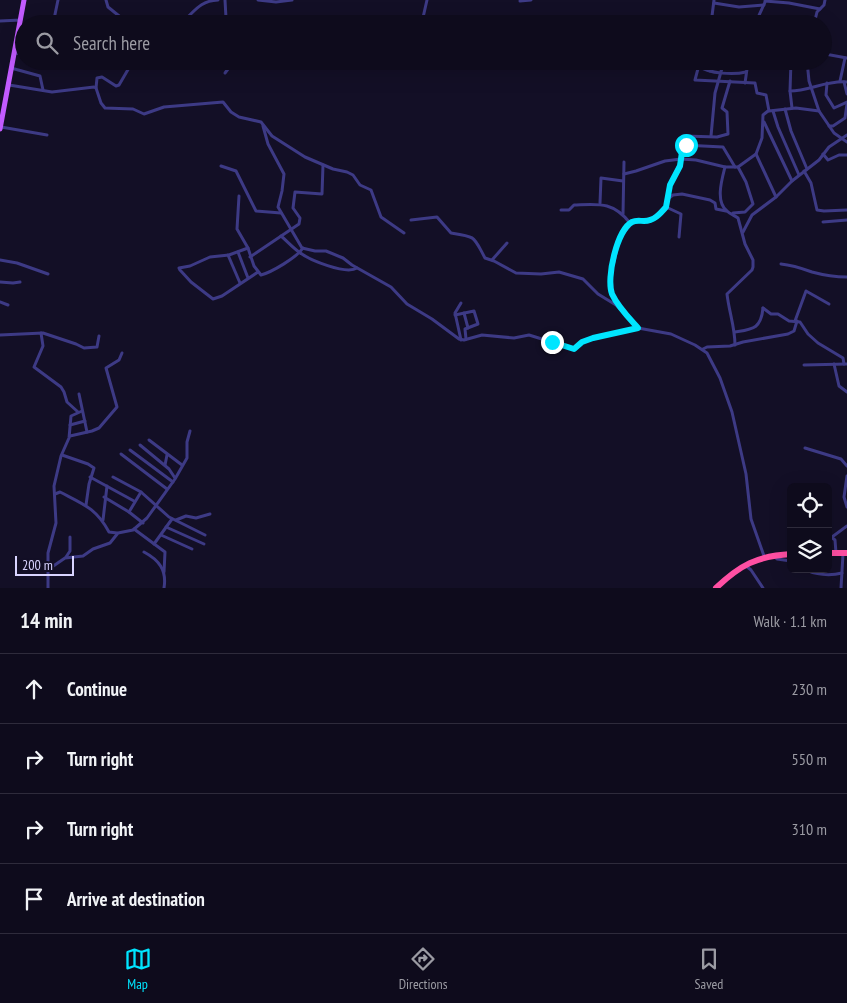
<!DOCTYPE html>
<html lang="en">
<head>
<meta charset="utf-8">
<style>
	:root { --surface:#0e0b1c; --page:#1c1929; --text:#f1f3f6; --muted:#9b9ba3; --line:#2e2b3b; --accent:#00e5ff }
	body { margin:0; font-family:"PT Sans Narrow",sans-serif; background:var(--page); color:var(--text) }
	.controls { position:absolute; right:15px; bottom:15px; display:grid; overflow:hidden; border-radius:8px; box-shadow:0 5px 20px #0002 }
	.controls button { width:45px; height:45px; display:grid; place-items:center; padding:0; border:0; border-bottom:1px solid var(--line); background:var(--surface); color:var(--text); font:25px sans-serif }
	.scale { position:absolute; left:15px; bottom:12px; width:59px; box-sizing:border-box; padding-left:5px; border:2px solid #d9d4ff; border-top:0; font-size:14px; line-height:18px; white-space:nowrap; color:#d9d4ff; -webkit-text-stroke:4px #130f26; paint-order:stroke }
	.stop { position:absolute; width:15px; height:15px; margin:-11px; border:4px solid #00e5ff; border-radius:50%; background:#fff }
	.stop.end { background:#00e5ff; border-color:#fff; box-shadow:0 1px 5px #0008 }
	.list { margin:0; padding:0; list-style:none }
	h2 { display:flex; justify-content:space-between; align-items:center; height:65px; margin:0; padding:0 20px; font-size:21px }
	h2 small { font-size:16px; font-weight:400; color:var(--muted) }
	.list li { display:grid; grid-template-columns:32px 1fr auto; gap:15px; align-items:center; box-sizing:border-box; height:70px; padding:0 20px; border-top:1px solid var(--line) }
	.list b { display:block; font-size:19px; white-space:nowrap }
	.list em { font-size:16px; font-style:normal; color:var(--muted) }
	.icon { flex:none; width:28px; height:28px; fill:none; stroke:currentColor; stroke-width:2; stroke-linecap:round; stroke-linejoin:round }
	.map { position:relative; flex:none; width:847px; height:588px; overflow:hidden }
	.search { position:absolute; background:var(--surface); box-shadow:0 5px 20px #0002; left:15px; right:15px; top:15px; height:55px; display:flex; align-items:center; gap:12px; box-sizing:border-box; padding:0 18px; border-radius:28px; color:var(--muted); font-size:19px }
	.sheet { height:345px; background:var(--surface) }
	nav { display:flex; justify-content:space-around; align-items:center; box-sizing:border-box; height:70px; border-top:1px solid var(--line); background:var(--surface); font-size:14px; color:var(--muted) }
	nav a { display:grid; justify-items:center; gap:2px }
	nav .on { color:var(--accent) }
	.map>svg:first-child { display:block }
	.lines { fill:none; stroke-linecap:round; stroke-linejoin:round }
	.minor { stroke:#3d3a85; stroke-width:3 }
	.major { stroke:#c25bff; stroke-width:5 }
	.highway { stroke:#ff4fa3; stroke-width:6 }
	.route { stroke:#00e5ff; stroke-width:6 }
</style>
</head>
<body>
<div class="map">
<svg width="847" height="588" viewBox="0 0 847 588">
	<rect width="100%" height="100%" fill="#130f26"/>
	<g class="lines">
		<g class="minor">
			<polyline points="106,0 108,7 129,24"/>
			<polyline points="225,0 226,18 233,24"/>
			<polyline points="258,0 276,2 292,0"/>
			<polyline points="520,1 531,0"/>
			<polyline points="765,1 789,3 820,9"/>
			<polyline points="714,3 739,7 764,5"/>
			<polyline points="412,20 419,23 422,22 427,0"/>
			<polyline points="0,21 21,20"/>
			<polyline points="53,24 58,0"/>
			<path d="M180,24C194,13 198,1 218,0"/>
			<polyline points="711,24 714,0"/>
			<polyline points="755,24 766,0"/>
			<polyline points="814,24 817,12 824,5 825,0"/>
			<polyline points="823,51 825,54 847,58"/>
			<polyline points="14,53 24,54"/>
			<polyline points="189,61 197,61"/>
			<polyline points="700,61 695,80 755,83 757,93 766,95 769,111 796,108 819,111 834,133 847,142"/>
			<polyline points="746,61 768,63 775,61"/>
			<polyline points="791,61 790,91 792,108"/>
			<polyline points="807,61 809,81 819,111"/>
			<path d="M699,66C709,74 734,75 746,72"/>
			<polyline points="11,68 40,76 43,90"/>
			<polyline points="710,71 713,61"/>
			<polyline points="225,73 234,61"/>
			<polyline points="840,81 845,58"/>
			<polyline points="844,82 847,94"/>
			<polyline points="745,83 748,62"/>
			<polyline points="827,83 826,95 834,108 847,102"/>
			<polyline points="9,85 52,92 94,87 96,88 101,103 105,108 133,109 144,114 164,107 223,102 231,112 239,117 261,122 272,136 305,157 333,169 347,172 353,175 360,185 371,190 381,217 404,233"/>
			<polyline points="96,88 97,78 102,77 116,86 119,85 133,61"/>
			<path d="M790,91C809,91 827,80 847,82"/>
			<polyline points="785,109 791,131 807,169"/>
			<polyline points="773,111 778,127 799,175"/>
			<polyline points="764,122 792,181"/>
			<polyline points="263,126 268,144 284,174 282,191 278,207 302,248 315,251 326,251 343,258 352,265 391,287 407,304 432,319 459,339 464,340 482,335 514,338 529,335 574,349 582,342 593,339 638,328 671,334 695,345 707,353 720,378 732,412 746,474 751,519 764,556"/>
			<polyline points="829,126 833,126 845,118 847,104"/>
			<polyline points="1,127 47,135"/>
			<polyline points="711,136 715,93 724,61"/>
			<polyline points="683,145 723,147 735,167"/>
			<polyline points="756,154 776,197"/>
			<polyline points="823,154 828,160 839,155 847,155"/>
			<polyline points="221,166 236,171 256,211 281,213"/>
			<path d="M725,167C722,179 715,202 727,211C730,214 734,215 738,218L745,244L753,260V267L752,270L727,294C729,312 735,327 735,345"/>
			<polyline points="804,171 811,183 817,210 824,211 847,210"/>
			<polyline points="624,174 636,171 665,161 681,159 696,160 725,167 738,167 756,154 762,138 763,115 768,111"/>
			<path d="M239,196L237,229L248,248L254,266L261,275C272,272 296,258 303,248"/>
			<polyline points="669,198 673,195 682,194 710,200 715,203 716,209 726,211"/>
			<polyline points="600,203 601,178 623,181"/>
			<polyline points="666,207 681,214 679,237"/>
			<path d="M561,210H569L574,205C598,204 613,201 630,223"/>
			<polyline points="733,213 745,212 753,204 746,182 738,167"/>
			<polyline points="623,214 624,162"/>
			<path d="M411,220L437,217L451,233C477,237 473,236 485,258L494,261L516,273L541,274L559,272L583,279L598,294L616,305L638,328"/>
			<polyline points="823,222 847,220"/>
			<polyline points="743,232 752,215 776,197 792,181 819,160 829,147 847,135"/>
			<path d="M281,236C287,241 292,247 299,252C309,260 346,275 357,268"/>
			<polyline points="248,248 229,255 210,257 190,266 179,268 180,270 191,282 213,299 222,296 258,272"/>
			<polyline points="238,252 248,278"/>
			<polyline points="228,255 240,283"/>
			<polyline points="250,257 299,224 300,218 293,208 295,192 322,194 323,165"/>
			<polyline points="0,260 17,263 48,274"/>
			<polyline points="492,260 507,243"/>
			<path d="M781,264C792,265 801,268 812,272C823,275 835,277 847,277"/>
			<polyline points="0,282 13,283 20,282"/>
			<polyline points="0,302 8,305"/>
			<polyline points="461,303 455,313 461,340"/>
			<polyline points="763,308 771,314 778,314 789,321 800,322 808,334 818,343 843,358 844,364"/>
			<polyline points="622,310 612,293 611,274 620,237 633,222 651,220 666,207 670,185 680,162 684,136 717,137 728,134 727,112 722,108 730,81"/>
			<polyline points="464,313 468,328"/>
			<polyline points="455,315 474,311 478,324 465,329 466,339"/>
			<polyline points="795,321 806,291 829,304"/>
			<path d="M735,332C753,329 761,329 763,308"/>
			<polyline points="41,333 43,346 34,367 61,387 64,392 67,402 78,412"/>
			<polyline points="0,335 43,333 76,344 84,348 97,347 99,336"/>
			<polyline points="703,349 707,347 730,346 743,342 788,334 794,331 797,321"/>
			<polyline points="834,364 839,386 847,392"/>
			<polyline points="804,365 847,364"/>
			<polyline points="79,394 87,432"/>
			<polyline points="70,425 85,421"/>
			<polyline points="70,436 92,431 99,428 117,407 106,368 119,360 122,353"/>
			<polyline points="149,440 182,465"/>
			<polyline points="140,445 169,469 175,478"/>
			<polyline points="805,448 841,459 847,466"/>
			<polyline points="130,450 173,482"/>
			<polyline points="121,454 167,489"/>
			<polyline points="62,455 88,464 94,468 89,484 86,505"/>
			<polyline points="165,465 167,455"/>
			<polyline points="847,476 844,497 847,507"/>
			<polyline points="90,477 134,501"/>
			<polyline points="113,477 141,492 169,517 205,535"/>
			<polyline points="823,487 823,486"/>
			<path d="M55,494L60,492C83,504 96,508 109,532L117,533"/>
			<polyline points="104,497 129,512 143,523"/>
			<polyline points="129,512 141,492"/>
			<polyline points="103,520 107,486"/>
			<polyline points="176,520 186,516 196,518 210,514"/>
			<polyline points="828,520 830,536 835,540 836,553"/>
			<polyline points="166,527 204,544"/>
			<polyline points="134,529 165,552 164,572"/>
			<polyline points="161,535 192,549"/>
			<polyline points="832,537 847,526"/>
			<polyline points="154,544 172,519"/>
			<path d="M144,552C159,560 167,570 164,588"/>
			<polyline points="773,555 777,559 791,561"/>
			<polyline points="66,557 70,551 70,537"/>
			<polyline points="745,565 751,570 763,588"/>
			<polyline points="49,569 65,558 83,556 93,549 110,543 118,533 133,530 147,518 175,479 187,458 187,442 190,431"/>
			<path d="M804,569C815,575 830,576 842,573"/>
			<polyline points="48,588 48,553 56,523 54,486 61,456 69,438 71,416 82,411"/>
			<polyline points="841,588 843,554"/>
		</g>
		<polyline class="major" points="0,129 24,0"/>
		<g class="highway">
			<polyline points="828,553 847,553"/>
			<path d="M716,588C740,565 757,556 791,554"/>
		</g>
	</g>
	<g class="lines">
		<path class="route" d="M552,342L574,349L582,342L593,338L638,328C629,318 618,307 612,294C606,278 617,230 632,222C636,220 640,221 644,221C654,221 660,214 666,207L670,185L680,166L683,145H686"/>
	</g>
</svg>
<div class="controls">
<button><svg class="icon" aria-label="locate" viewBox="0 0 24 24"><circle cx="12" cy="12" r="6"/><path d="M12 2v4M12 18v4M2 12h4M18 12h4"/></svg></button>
<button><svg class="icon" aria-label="layers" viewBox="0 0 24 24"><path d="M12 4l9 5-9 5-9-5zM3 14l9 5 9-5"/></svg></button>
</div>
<div class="scale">200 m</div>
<div class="stop" style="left:686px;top:145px"></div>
<div class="stop end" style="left:552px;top:342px"></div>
<div class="search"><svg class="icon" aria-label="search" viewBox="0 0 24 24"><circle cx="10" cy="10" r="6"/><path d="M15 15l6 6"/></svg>Search here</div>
</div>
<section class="sheet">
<h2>14 min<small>Walk · 1.1 km</small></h2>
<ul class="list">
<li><svg class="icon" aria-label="ahead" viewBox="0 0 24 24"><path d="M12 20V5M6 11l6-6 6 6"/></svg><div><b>Continue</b></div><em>230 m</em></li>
<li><svg class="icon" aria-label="right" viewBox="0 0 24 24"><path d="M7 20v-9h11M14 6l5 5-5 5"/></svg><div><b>Turn right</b></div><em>550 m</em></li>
<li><svg class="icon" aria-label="right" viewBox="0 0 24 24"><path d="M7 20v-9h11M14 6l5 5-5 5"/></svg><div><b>Turn right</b></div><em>310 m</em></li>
<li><svg class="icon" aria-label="arrive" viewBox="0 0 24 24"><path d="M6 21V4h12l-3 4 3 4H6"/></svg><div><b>Arrive at destination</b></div></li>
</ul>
</section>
<nav>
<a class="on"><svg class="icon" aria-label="map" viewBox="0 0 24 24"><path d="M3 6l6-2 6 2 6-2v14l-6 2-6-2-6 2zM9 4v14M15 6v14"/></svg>Map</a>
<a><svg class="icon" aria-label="directions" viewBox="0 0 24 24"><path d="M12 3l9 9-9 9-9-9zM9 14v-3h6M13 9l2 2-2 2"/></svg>Directions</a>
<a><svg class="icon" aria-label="saved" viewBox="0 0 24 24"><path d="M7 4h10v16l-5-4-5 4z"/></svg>Saved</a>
</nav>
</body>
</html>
